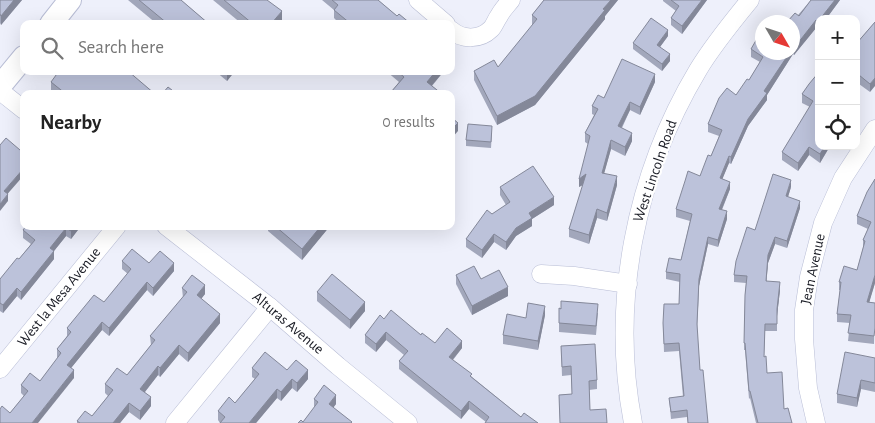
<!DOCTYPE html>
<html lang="en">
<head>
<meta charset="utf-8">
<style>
	:root { --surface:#fff; --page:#f6f6f6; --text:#222; --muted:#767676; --line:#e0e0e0 }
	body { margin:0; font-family:"Alegreya Sans",sans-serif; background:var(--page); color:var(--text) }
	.controls { position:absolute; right:15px; top:15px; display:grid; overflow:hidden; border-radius:10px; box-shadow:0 5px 20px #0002 }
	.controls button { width:45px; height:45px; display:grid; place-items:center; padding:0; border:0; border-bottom:1px solid var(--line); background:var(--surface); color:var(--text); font:25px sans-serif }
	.compass { position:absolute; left:755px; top:15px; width:45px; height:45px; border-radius:50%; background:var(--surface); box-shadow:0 5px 20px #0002; rotate:129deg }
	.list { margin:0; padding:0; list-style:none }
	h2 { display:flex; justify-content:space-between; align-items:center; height:65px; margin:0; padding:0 20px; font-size:21px }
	h2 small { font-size:16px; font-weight:400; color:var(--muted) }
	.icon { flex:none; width:28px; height:28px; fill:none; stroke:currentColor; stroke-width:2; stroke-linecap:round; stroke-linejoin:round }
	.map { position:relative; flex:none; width:875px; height:423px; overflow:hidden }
	.search { position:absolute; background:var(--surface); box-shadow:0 5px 20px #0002; left:20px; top:20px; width:435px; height:55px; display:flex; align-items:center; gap:12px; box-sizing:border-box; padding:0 18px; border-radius:10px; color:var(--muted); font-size:19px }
	.panel { position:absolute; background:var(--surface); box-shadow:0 5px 20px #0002; left:20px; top:90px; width:435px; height:140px; border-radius:10px }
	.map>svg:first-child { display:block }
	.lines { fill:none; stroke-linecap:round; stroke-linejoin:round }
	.minor-casing { stroke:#b8bdd5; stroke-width:19 }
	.major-casing { stroke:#b8bdd5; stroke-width:24 }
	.minor { stroke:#fff; stroke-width:18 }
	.major { stroke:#fff; stroke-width:22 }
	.wall { fill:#a2a7bb }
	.shaded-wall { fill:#848899 }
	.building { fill:#bcc2da; stroke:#848899 }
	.labels { text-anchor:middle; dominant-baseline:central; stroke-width:4.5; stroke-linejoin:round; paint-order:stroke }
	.street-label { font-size:15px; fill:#181a23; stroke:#fff }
</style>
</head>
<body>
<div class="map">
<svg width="875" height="423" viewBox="0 0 875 423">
	<rect width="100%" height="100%" fill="#eef0fb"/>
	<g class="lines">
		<defs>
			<g id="minor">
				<polyline points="418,0 446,24"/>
				<path d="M451,30C462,40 480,40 491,29C494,26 496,20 499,16C502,10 507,5 511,0"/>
				<polyline points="0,91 24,110"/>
				<polyline points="166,226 270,307 338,366 408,423"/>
				<polyline points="541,274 574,276 628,284"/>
				<polyline points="0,369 117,226"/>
				<polyline points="175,423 270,307"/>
				<path d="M633,423C610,303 635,175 698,70C713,45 732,22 750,0"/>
				<polyline points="816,423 808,388 804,339 804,310 809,277 823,223 843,178 875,129"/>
			</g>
			<g id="major">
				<polyline points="51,24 70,0"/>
				<polyline points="0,86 24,57"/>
			</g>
		</defs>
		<use href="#minor" class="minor-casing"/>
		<use href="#major" class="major-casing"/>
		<use href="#minor" class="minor"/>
		<use href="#major" class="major"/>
	</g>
	<g class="wall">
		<polygon points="0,0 22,0 1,25 0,23"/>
		<polygon points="128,0 181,0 209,24 157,24"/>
		<polygon points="213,0 267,0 282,20 278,24 242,24"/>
		<polygon points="322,0 378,0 397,16 411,24 340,24 334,18 334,10"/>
		<polygon points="544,0 618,0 605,16 605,19 535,105 497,125 474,80 474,71 498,67 533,25 532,24 532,15"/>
		<polygon points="663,0 707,0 682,34 671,25 671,18 676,11 663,1"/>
		<polygon points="811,0 840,0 826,19 819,19 819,28 818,29 816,28 794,55 793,54 767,95 767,100 748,126 731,164 729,163 722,179 730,189 722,210 727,219 718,247 708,244 699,286 697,328 700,370 708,423 688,423 687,417 671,419 669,398 683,397 679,351 664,352 663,323 679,304 680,282 666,279 666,272 681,260 690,221 676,217 676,209 700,176 711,156 719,136 708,132 708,124 736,95 749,80 760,62 751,57 751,49 762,52 792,22"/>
		<polygon points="875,22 870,92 859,84 856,87 856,44"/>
		<polygon points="668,36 660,47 670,61 662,71 633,49 633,43"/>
		<polygon points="215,71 235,71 227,81"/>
		<polygon points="386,71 444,71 432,86 442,94 391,94 391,92 399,82"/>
		<polygon points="819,72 819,146 830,146 820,163 809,155 798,171 782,160 782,152 810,107 802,103 802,94"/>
		<polygon points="51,82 155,94 55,94 51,90"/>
		<polygon points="655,82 640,115 630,110 622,128 632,141 625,156 611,149 604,173 617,185 607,221 597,218 589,244 569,237 569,229 583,185 579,187 588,144 585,142 585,133 594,115 592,114 592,106"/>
		<polygon points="492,133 491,148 466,146 466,140"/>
		<polygon points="875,179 875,283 869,302 875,303 874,344 848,341 850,323 837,322 837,314 840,290 839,290 839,282 857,270 863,248 863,240 868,229 857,224 857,216"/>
		<polygon points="500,187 554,205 532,219 532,226 516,236 506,250 494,242 482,258 466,247 466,239 492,214 506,205 500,195"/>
		<polygon points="791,187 788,197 800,208 787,248 775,244 768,263 766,281 780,290 777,316 777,331 765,331 764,357 767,373 784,409 792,423 756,423 750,398 749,399 745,350 744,350 745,295 746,283 734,282 734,275 755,230"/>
		<polygon points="81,226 71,239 66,236 54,251 54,259 21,300 17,296 3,313 0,311 0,279 19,259 31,244 23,238 23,230"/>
		<polygon points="268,226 330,226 302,260 268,231"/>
		<polygon points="122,261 149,263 174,271 153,296 147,290 109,336 102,330 71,368 74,378 10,413 24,396 21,393 21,385 40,381 58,358 57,357 57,349 67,336 67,328 104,302 128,274 122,269"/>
		<polygon points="456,275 481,279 508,296 472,315 456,284"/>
		<polygon points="182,288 205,294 201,299 220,323 188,362 179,354 160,377 158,375 145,392 151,406 140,420 129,412 120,423 77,423 77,421 92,416 108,396 105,393 105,384 127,375 151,345 150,336 183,298"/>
		<polygon points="317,292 365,311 350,329 317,301"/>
		<polygon points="559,308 598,313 596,335 559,332"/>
		<polygon points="545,315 538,350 503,344 503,335 526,318"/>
		<polygon points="384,319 421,335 435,343 462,348 453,360 472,377 521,417 538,423 486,422 469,409 461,419 399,369 399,361 404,355 386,340 376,352 365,343 365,335"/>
		<polygon points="561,346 597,380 597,389 589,390 590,410 607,423 560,423 559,395 572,394 571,375 562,376"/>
		<polygon points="875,358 875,392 861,389 857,407 837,403 837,394"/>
		<polygon points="252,368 287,370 308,379 297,392 292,388 281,401 277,398 256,423 220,423 218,420 218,411 235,403 255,379 252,377"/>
		<polygon points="314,399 336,404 333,408 303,422 314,408"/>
	</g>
	<g class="shaded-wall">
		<polygon points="14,0 22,0 1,25 1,16"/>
		<polygon points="611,0 618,0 605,16 605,19 535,105 497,125 497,116 603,9"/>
		<polygon points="702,0 707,0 682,34 682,26"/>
		<polygon points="835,0 840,0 826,19 820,19"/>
		<polygon points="282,11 282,20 278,24 271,24"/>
		<polygon points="816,20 816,28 794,55 794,48"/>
		<polygon points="668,30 668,36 657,51 657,45"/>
		<polygon points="793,47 793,54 767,95 767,100 748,126 731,164 731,157 748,119 764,91 790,52 792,52"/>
		<polygon points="670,54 670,61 662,71 662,64"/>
		<polygon points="228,71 235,71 227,81 227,72"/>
		<polygon points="436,71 444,71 427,91 427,82"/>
		<polygon points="655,74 655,82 640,115 640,107"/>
		<polygon points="859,75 859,84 856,87 856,79"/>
		<polygon points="875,78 875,86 870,92 870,84"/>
		<polygon points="630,102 630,110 618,134 618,126"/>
		<polygon points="458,123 458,131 451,139 451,130"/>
		<polygon points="632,133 632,141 625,156 625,147"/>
		<polygon points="611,140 611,149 602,181 602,173"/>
		<polygon points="825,146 830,146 820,163 820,154"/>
		<polygon points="809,147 809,155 798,171 798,163"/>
		<polygon points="729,156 729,163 720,185 720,178"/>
		<polygon points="24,168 24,175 4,198 4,191"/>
		<polygon points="586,174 586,183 579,187 579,179"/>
		<polygon points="617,176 617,185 607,221 607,213"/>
		<polygon points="791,180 791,187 786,203 786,196"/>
		<polygon points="730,182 730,189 719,216 719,209"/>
		<polygon points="8,194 8,201 0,211 0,204"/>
		<polygon points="554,197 554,205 532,219 532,226 516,236 506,250 506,242 516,228 529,213"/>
		<polygon points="800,201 800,208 787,248 787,241"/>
		<polygon points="597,209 597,218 589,244 589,235"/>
		<polygon points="727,211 727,219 718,247 718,240"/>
		<polygon points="75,226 81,226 71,239 71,231"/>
		<polygon points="321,226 330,226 302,260 302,249"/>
		<polygon points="66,228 66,236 50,256 50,248"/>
		<polygon points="494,234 494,242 482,258 482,250"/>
		<polygon points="708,237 708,244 699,286 697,332 699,279"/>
		<polygon points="775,237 775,244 768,263 766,288 766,281 768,255"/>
		<polygon points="54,251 54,259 21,300 21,292"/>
		<polygon points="174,263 174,271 153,296 153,288"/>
		<polygon points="875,275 875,283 867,310 867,302"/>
		<polygon points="147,282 147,290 109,336 109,328"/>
		<polygon points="780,282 780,290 777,316 777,331 777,309"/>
		<polygon points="205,285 205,294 197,304 197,295"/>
		<polygon points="508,287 508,296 472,315 472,306"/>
		<polygon points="17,288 17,296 3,313 3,305"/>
		<polygon points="365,302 365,311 350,329 350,320"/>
		<polygon points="545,306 545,315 538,350 538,341"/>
		<polygon points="220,314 220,323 188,362 188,353"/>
		<polygon points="102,322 102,330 67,373 67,365"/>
		<polygon points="386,332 386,340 376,352 376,344"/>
		<polygon points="462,341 462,348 449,364 449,357"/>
		<polygon points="179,345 179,354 160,377 160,368"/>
		<polygon points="158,366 158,375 140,398 140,389"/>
		<polygon points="74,370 74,378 38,423 32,423"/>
		<polygon points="308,370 308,379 297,392 297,383"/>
		<polygon points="292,379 292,388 281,401 281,392"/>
		<polygon points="861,380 861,389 857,407 857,398"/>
		<polygon points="277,389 277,398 256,423 249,423"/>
		<polygon points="336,395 336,404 329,413 329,404"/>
		<polygon points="151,397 151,406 140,420 140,411"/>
		<polygon points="469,401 469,409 461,419 461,411"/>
		<polygon points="129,403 129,412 120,423 113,423"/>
	</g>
	<g class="building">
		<polygon points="0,0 14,0 1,16 0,14"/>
		<polygon points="139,0 181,0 209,24 168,24"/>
		<polygon points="224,0 267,0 282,11 271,24 253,24"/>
		<polygon points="332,0 378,0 397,16 399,14 411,24 351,24 334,10 338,5"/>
		<polygon points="544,0 611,0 603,9 605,10 535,96 497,116 474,71 494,60 498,67 537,19 532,15"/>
		<polygon points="671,0 702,0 682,26 671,18 679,6"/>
		<polygon points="811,0 835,0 820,19 819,19 818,22 816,20 794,48 793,47 792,48 792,22 787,22 795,13 799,16"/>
		<polygon points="773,17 779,22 768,22"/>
		<polygon points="651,18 668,30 657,45 670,54 662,64 633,43"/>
		<polygon points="875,22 875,78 870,84 859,75 856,79 856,44"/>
		<polygon points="762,30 762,52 790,52 764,91 767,93 748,119 731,157 729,156 720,178 730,182 719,209 727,211 718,240 708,237 699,279 697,324 700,370 703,370 708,423 688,423 687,410 671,412 669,398 684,396 679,343 664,344 663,323 664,304 679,304 680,274 666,272 669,258 681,260 692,214 676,209 685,181 688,171 700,176 708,155 711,156 722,130 708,124 719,98 727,88 736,95 747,79 749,80 763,57 751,49"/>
		<polygon points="622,59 655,74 640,107 630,102 618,126 632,133 625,147 611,140 602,173 617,176 607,213 597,209 589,235 569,229 586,174 579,179 590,136 585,133 598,109 592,106 598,95 604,98"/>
		<polygon points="59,71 128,71 155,94 66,94 51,82"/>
		<polygon points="397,71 436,71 427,82 442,94 394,94 391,92 404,77"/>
		<polygon points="819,72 819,146 825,146 820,154 809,147 798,163 782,152 813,101 802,94 809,84"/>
		<polygon points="168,87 177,94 162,94"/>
		<polygon points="451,117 458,123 451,130"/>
		<polygon points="468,124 492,126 491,142 466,140"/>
		<polygon points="6,138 20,150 24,146 24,168 4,191 8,194 0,204 0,145"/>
		<polygon points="533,166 554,197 529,213 532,218 516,228 506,242 494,234 482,250 466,239 487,210 492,214 510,202 500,187"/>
		<polygon points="773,174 791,180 786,196 800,201 787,241 775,237 768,255 766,281 780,282 777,309 777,324 765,324 764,357 766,356 767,373 782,372 784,409 788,408 792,423 758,423 750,391 749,391 745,343 744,343 745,295 747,276 734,275 736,261 747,227 755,230"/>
		<polygon points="875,179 875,275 867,302 875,303 875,328 874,336 848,333 851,315 837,314 841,282 839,282 844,266 857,270 865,241 863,240 871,222 857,216 867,192"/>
		<polygon points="26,226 75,226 71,231 66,228 50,248 54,251 21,292 17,288 3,305 0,303 0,279 17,258 19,259 35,240 23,230"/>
		<polygon points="275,226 321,226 302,249"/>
		<polygon points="132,249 149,263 160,251 174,263 153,288 147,282 109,328 102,322 67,365 74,370 32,423 0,423 0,409 2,406 10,413 28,391 21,385 30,373 40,381 61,353 57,349 71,332 67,328 94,295 104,302 131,269 122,261"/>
		<polygon points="474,266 481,279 499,270 508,287 472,306 456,275"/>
		<polygon points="332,274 365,302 350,320 317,292"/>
		<polygon points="192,275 205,285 197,295 220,314 188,353 179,345 160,368 158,366 140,389 151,397 140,411 129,403 113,423 80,423 77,421 85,411 92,416 113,390 105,384 117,368 127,375 155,340 150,336 187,292 182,288"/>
		<polygon points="561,301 598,304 596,326 559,323 559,308 561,309"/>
		<polygon points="528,303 545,306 538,341 503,335 507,314 526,318"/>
		<polygon points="391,310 421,335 422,333 435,343 447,328 462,341 449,357 472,374 470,376 521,417 524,413 538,423 485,423 489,417 469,401 461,411 399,361 408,351 386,332 376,344 365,335 380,315 384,319"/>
		<polygon points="595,344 597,380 589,381 590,410 606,409 607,423 560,423 559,395 572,394 571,366 562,367 561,346"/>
		<polygon points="265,352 287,370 296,360 308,370 297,383 292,379 281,392 277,389 249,423 220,423 225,417 218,411 229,397 235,403 259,374 252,368"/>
		<polygon points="845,352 875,358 875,383 861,380 857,398 837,394"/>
		<polygon points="324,385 336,395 329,404 352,422 351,423 298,423 301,420 303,422 318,402 314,399"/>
	</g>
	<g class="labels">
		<g class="street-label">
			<text transform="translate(655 171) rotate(-71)">West Lincoln Road</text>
			<text transform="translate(813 269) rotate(-78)">Jean Avenue</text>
			<text transform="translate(59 297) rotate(-51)">West la Mesa Avenue</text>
			<text transform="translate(288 323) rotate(40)">Alturas Avenue</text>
		</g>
	</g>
</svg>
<div class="controls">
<button>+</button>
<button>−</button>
<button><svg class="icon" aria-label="locate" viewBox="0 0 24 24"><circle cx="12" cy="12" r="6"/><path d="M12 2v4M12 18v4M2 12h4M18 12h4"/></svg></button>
</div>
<svg class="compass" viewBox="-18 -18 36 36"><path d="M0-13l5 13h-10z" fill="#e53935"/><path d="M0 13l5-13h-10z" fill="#767676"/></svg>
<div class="search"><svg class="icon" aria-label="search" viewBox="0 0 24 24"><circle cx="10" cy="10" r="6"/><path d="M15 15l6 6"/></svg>Search here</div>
<section class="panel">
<h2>Nearby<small>0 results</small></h2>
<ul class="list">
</ul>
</section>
</div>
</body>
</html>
